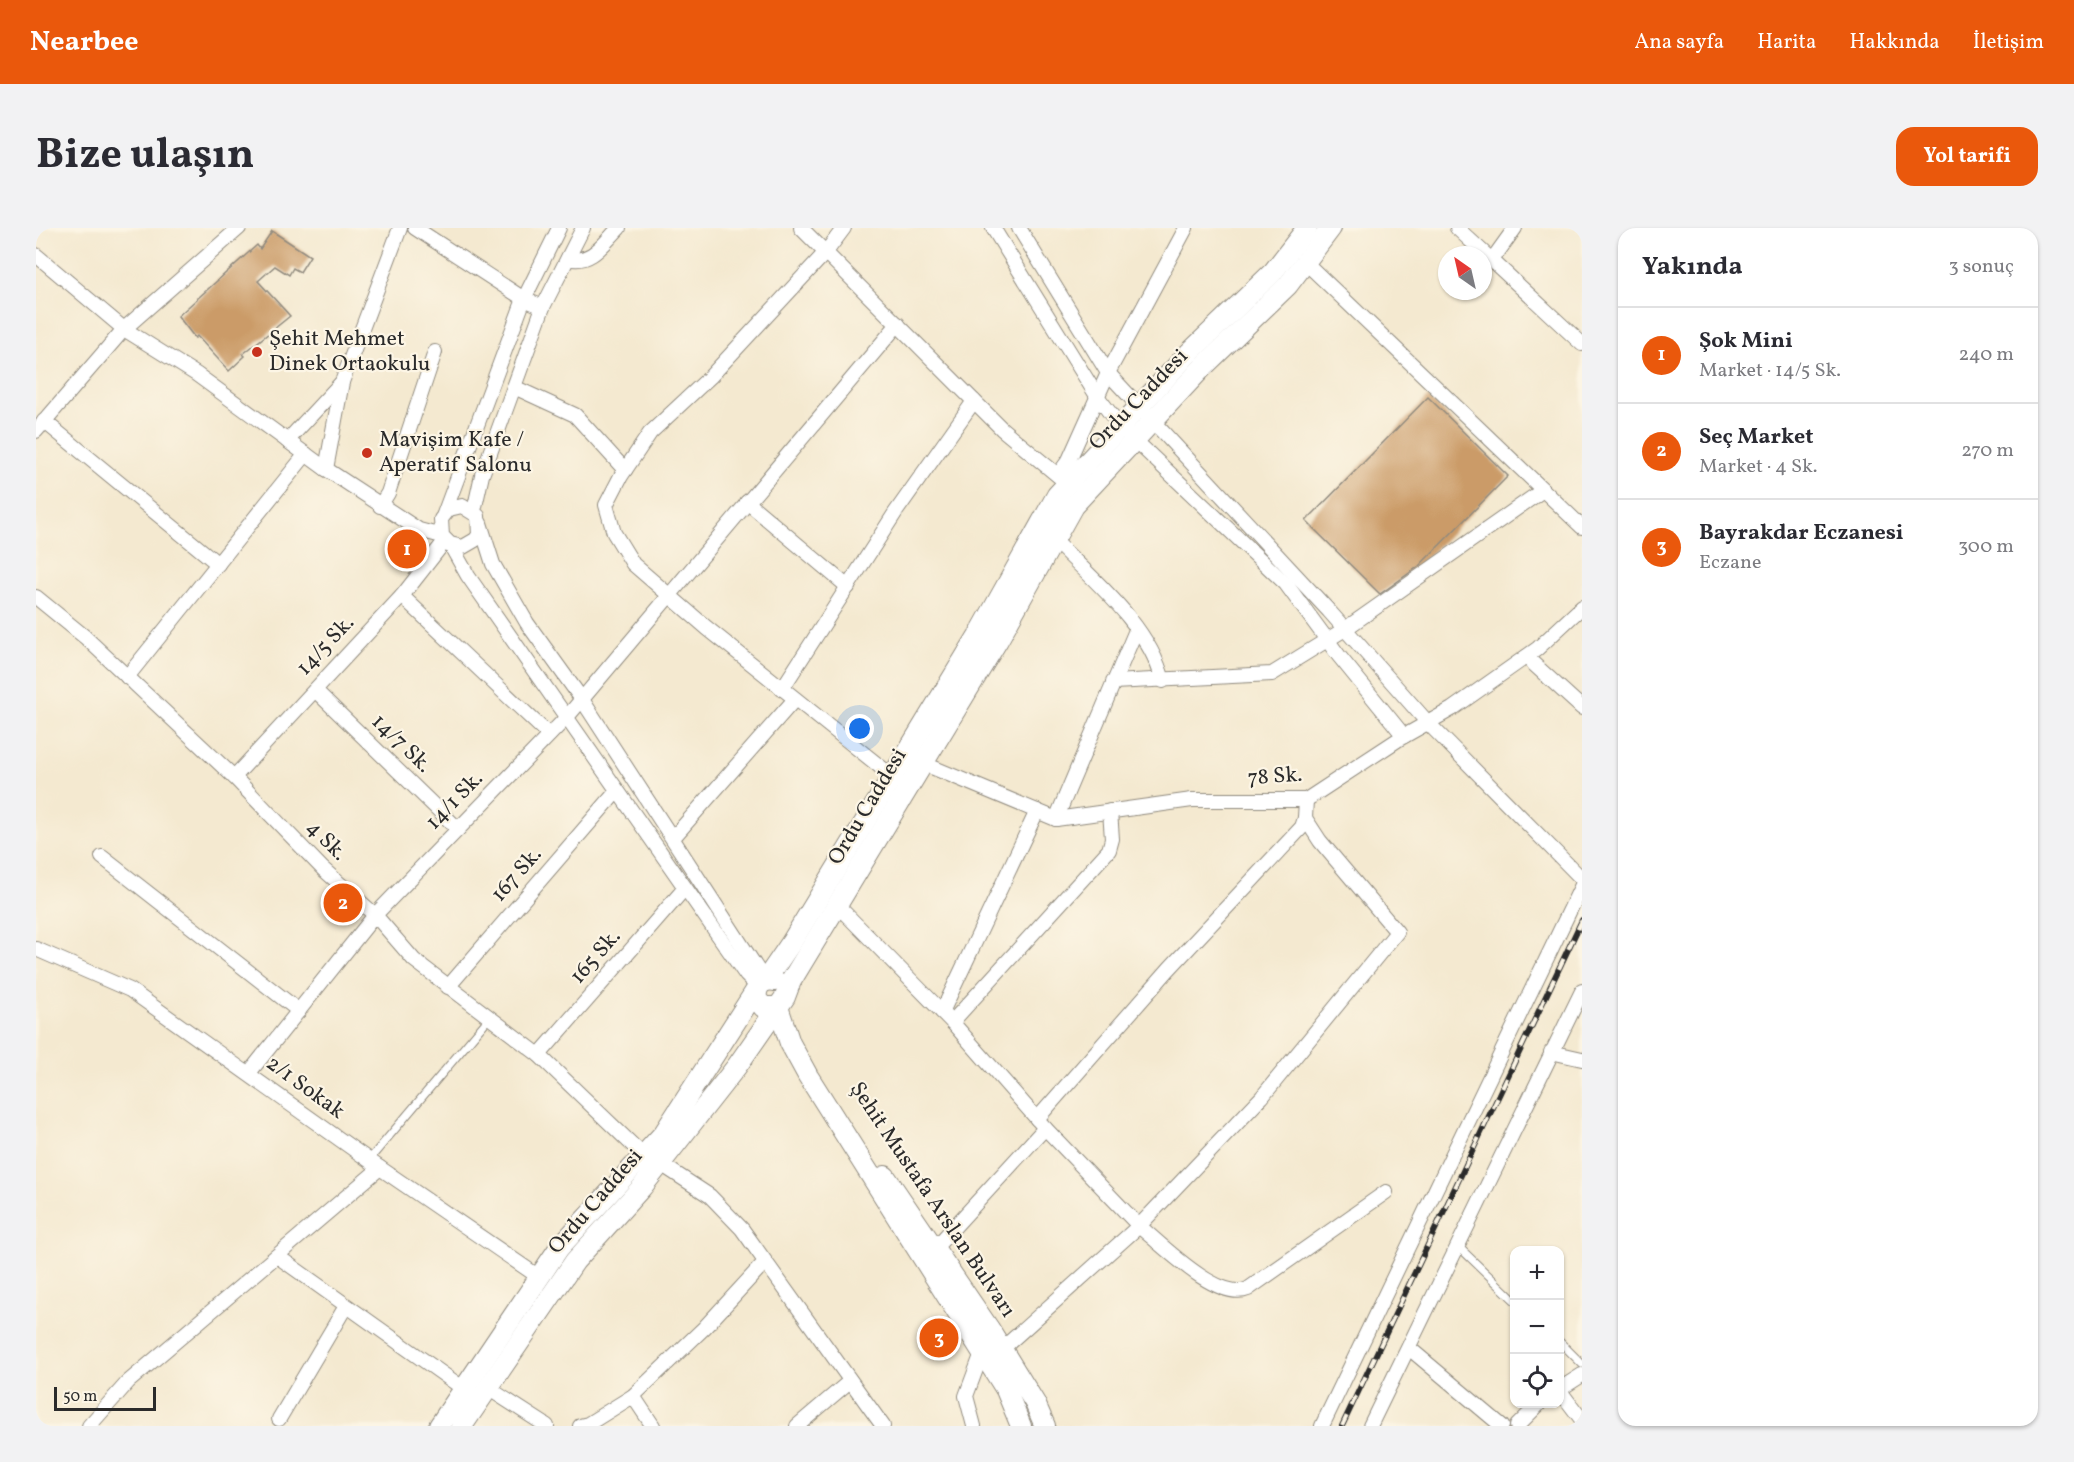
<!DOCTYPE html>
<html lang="tr">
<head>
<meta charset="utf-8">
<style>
	:root { --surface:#fff; --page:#f2f2f3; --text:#2b2b33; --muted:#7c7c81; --line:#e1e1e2; --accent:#ea580c }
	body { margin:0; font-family:Vollkorn,serif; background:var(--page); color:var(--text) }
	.controls { position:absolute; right:18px; bottom:18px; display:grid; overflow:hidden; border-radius:12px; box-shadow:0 2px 4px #0004 }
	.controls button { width:54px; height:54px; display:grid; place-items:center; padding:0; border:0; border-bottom:2px solid var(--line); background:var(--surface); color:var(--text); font:30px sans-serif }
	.compass { position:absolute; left:1402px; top:18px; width:54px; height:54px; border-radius:50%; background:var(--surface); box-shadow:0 2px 4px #0004; rotate:326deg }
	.scale { position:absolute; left:18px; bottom:15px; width:102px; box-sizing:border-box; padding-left:6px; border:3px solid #2b2b2b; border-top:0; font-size:16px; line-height:21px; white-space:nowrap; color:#2b2b2b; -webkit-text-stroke:4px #fcf5e5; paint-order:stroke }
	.you { position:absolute; left:824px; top:501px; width:21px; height:21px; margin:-15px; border:4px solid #fff; border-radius:50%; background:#1a73e8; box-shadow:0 0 0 9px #1a73e833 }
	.badge { display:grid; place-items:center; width:39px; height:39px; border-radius:50%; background:var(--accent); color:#fff; font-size:20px; font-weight:700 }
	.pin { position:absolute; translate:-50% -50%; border:3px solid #fff; box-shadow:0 2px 6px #0006 }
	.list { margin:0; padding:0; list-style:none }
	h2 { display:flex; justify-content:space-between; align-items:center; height:78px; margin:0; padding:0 24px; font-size:26px }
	h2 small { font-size:20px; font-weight:400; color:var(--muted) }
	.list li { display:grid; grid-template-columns:39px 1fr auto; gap:18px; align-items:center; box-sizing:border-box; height:96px; padding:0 24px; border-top:2px solid var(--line) }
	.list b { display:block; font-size:22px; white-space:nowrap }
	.list p { margin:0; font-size:20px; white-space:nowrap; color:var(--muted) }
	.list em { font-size:20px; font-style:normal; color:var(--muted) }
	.icon { flex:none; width:33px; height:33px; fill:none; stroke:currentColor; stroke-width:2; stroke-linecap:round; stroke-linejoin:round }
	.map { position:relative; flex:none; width:1546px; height:1198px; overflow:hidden; border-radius:18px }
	header { display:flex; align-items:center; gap:36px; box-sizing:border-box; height:84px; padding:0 30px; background:var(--accent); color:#fff }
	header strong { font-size:28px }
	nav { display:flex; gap:33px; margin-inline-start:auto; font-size:21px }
	.intro { display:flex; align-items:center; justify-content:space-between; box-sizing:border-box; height:144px; padding:0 36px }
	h1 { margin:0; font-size:42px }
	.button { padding:15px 27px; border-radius:18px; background:var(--accent); color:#fff; font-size:21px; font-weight:700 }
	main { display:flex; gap:36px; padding:0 36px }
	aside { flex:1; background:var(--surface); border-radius:18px; box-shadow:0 2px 4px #0004 }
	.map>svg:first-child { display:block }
	.building { fill:#cb9b68 }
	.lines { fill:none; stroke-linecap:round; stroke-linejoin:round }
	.service-casing { stroke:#908a7e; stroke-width:9 }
	.minor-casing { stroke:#908a7e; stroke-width:16 }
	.secondary-casing { stroke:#908a7e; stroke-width:22 }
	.service { stroke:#fff; stroke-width:7 }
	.minor { stroke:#fff; stroke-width:14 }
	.secondary { stroke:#fff; stroke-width:20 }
	.rail-casing { stroke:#2b2b2b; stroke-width:6 }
	.rail { stroke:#fcf5e5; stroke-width:4; stroke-dasharray:11; stroke-linecap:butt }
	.poi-dot { fill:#c8321e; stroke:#fcf5e5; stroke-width:2 }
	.labels { text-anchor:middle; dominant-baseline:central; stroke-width:4.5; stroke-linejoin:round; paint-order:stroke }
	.poi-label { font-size:22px; fill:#2b2b2b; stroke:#fcf5e5; text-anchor:start }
	.street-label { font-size:22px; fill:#2b2b2b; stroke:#fcf5e5 }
</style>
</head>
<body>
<header>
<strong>Nearbee</strong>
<nav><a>Ana sayfa</a><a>Harita</a><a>Hakkında</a><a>İletişim</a></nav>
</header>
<div class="intro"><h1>Bize ulaşın</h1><a class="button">Yol tarifi</a></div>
<main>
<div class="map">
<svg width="1546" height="1198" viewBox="0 0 1546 1198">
	<rect width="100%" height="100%" fill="#fcf5e5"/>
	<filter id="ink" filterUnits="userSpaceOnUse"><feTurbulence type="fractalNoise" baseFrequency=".0167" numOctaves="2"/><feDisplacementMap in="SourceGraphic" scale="12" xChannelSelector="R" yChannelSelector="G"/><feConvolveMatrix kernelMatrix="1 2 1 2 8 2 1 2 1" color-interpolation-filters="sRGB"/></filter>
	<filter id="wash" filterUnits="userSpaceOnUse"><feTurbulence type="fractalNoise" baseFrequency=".008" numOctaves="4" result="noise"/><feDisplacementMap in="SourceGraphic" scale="24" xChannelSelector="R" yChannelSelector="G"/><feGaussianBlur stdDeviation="1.35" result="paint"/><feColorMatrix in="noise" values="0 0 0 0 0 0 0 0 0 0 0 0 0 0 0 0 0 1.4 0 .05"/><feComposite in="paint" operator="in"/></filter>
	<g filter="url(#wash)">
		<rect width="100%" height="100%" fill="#f4e9d0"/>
		<g id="blocks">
			<g class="building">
				<polygon points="236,3 274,28 264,44 257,40 253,47 239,38 222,53 254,88 207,126 209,128 193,143 161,108 159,110 142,88 221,17 224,21"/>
				<polygon points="1392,169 1472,248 1383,338 1344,366 1270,293"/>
			</g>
		</g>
	</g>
	<g filter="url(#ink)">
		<use href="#blocks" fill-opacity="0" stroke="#908a7e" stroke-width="1.5"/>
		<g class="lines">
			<defs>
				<g id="service">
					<polyline points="333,932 453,790"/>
					<polyline points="1423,1019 1478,1072"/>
					<polyline points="1524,1114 1546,1136"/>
				</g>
				<g id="minor">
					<polyline points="379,0 488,71 507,79"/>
					<polyline points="765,0 966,201 1031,255"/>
					<polyline points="808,0 790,24 674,149 614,205 585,248 570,277 578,305 597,336 671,400 862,553"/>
					<polyline points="957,0 1061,168 1084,198 1250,356 1303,428 1368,508"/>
					<polyline points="983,0 1072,145 1293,383 1393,496 1546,651"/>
					<polyline points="1421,0 1546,116"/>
					<polyline points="0,27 88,101 203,0"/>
					<path d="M532,30C555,37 568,15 583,0"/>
					<polyline points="1456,32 1479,0"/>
					<polyline points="1269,34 1546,299"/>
					<polyline points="478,159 539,187 589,242"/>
					<polyline points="8,193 182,336"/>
					<polyline points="0,203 88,101 160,146 290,241 383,302 406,308 414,316 427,319 439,312 443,307 442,288 426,278 413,281 405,291 406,308"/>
					<polyline points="251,213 306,154 364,0"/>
					<polyline points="290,241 306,154"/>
					<polyline points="1022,247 1033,232 1072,145 1150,0"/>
					<polyline points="711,274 812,359"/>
					<polyline points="344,278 352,265 399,124"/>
					<polyline points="438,283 446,247 507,79 547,0"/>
					<polyline points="408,286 488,71 523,0"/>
					<polyline points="444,295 457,336 491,395 545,470 729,753"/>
					<path d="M1018,312C1057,352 1113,397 1127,453"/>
					<polyline points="414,316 432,348 710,747 722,759"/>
					<polyline points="366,368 513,507"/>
					<polyline points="0,369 49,409 198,549 287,641 339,687 378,732 503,827 608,928 625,936 674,968 706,1001 847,1198"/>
					<polyline points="1490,429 1546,480"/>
					<polyline points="91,449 270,226"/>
					<polyline points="1077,454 1236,446 1309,401 1507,262"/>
					<polyline points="746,461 859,285 938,173"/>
					<polyline points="279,462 422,601"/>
					<polyline points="879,532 1020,591 1156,572 1270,572 1363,511 1416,481 1501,421 1546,379"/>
					<polyline points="198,549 366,368 409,313"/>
					<path d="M1270,572L1269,590L1284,613L1361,704L1226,869L1103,998C1126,1017 1182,1074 1212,1061L1350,964"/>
					<polyline points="1020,591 1100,402"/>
					<polyline points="637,610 759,471"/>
					<polyline points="66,629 263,783"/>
					<polyline points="801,677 916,794 1009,900 1103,998 966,1121"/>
					<polyline points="0,721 94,762 344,940 503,1049"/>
					<polyline points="412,759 581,563"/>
					<polyline points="906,784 1001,583"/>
					<polyline points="916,794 1073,622 1076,611 1074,583"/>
					<polyline points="1515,824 1546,831"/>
					<polyline points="503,827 649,660"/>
					<polyline points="213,845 339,687 531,489 862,96"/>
					<polyline points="1001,891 1133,741 1266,599 1269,590"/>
					<polyline points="899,1020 1009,900"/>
					<polyline points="241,1028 428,1161"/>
					<polyline points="1373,1120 1466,1198"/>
					<polyline points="452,1160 511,1198"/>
					<polyline points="1524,1161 1546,1147"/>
					<polyline points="1524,1163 1546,1192"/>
					<polyline points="597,1168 617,1198"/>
					<polyline points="243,1191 310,1078"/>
					<polyline points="53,1198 92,1154 344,940"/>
					<polyline points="544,1198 552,1196 597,1168 668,1100 728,1035"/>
					<polyline points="761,1198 814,1153"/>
					<polyline points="938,1198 930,1168 946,1125"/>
					<polyline points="1286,1198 1546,657"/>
					<polyline points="1334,1198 1546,763"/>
					<polyline points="1481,1198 1503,1176"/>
				</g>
				<g id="secondary">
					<polyline points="729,753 755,715 945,403 1021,267 1152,126 1237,44 1271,0"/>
					<path d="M739,753C727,750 719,759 721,771L727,779H742L754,815L772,848L970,1162L985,1198"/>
					<polyline points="849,948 954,1102 999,1175 1009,1198"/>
					<polyline points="403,1198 523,1020 628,905 722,759"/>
					<polyline points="426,1198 539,1033 606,959 701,838 749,769 755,753 962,412 1037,278 1166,140 1252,57 1295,0"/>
				</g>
			</defs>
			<use href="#service" class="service-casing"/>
			<use href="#minor" class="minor-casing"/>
			<use href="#secondary" class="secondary-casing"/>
			<use href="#service" class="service"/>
			<use href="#minor" class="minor"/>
			<use href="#secondary" class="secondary"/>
			<defs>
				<polyline id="rail" points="1306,1198 1546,692"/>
			</defs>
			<use href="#rail" class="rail-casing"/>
			<use href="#rail" class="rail"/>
		</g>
	</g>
	<g class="poi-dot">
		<circle cx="221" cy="124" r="6"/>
		<circle cx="331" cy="225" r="6"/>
	</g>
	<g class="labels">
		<g class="poi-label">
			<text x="233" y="111">Şehit Mehmet<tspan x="233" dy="25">Dinek Ortaokulu</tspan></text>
			<text x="343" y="212">Mavişim Kafe /<tspan x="343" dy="25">Aperatif Salonu</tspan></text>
		</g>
		<g class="street-label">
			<text transform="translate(1103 172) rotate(-46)">Ordu Caddesi</text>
			<text transform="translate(290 418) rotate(-47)">14/5 Sk.</text>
			<text transform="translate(365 516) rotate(44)">14/7 Sk.</text>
			<text transform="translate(1239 549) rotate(-4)">78 Sk.</text>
			<text transform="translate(419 573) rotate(-46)">14/1 Sk.</text>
			<text transform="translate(832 579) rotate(-59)">Ordu Caddesi</text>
			<text transform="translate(290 613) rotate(45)">4 Sk.</text>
			<text transform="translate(481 647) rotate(-49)">167 Sk.</text>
			<text transform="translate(560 729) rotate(-49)">165 Sk.</text>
			<text transform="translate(269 860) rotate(36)">2/1 Sokak</text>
			<text transform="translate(896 972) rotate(56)">Şehit Mustafa Arslan Bulvarı</text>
			<text transform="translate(560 974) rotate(-49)">Ordu Caddesi</text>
		</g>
	</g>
</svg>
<div class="controls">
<button>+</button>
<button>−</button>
<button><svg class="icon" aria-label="locate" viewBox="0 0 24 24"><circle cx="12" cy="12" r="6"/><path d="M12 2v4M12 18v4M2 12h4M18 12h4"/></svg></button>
</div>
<svg class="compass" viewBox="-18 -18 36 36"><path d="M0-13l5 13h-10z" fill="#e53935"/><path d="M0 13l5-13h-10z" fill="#7c7c81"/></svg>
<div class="scale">50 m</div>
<div class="you"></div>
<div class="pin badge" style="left:371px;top:321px">1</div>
<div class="pin badge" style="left:307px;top:675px">2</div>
<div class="pin badge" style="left:903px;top:1110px">3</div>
</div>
<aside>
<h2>Yakında<small>3 sonuç</small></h2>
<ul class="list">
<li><span class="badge">1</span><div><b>Şok Mini</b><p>Market · 14/5 Sk.</p></div><em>240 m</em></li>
<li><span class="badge">2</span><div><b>Seç Market</b><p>Market · 4 Sk.</p></div><em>270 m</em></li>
<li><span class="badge">3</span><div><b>Bayrakdar Eczanesi</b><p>Eczane</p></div><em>300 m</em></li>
</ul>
</aside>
</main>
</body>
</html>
